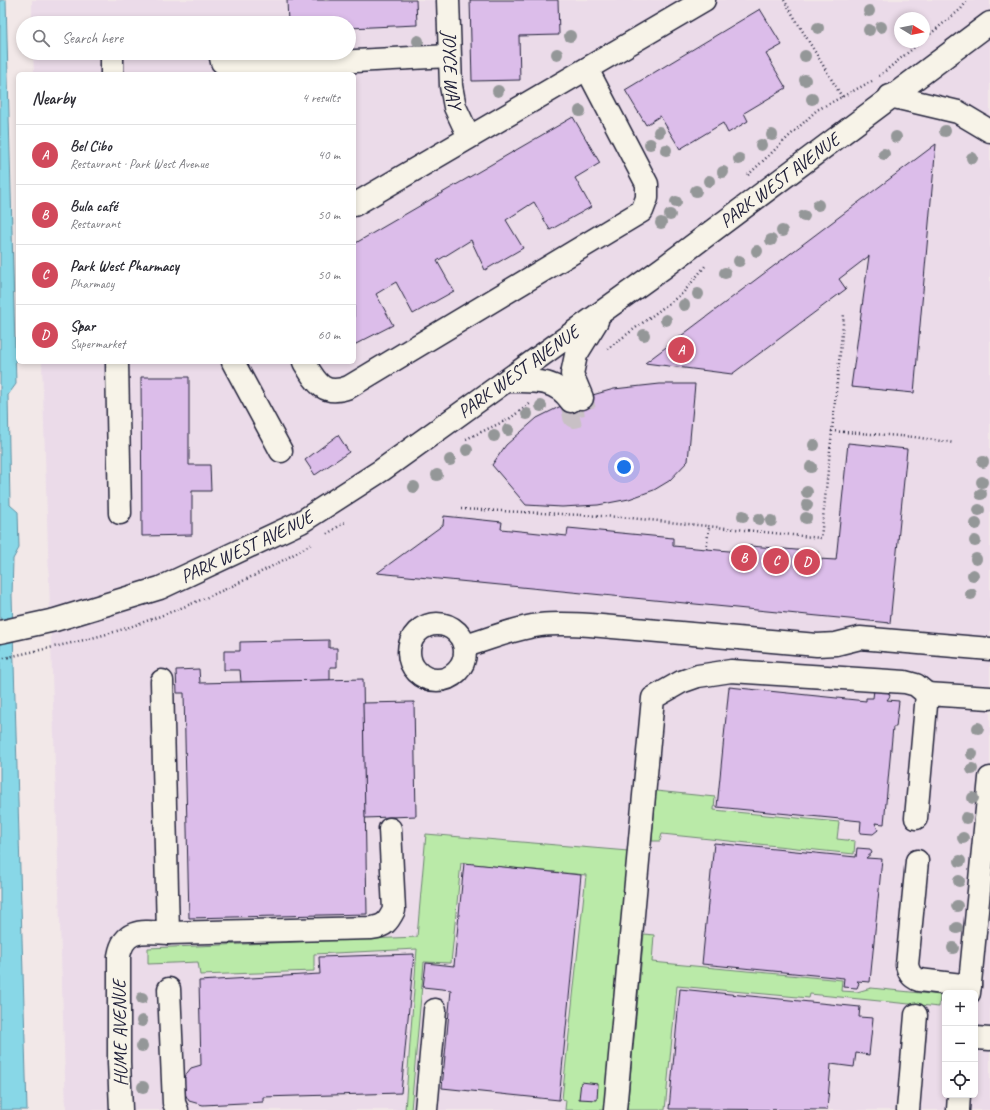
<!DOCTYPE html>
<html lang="en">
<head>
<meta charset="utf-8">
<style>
	:root { --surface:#fff; --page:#f7f7f7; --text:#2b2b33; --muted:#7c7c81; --line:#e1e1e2; --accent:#d1495b }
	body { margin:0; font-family:Caveat,sans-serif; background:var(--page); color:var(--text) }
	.controls { position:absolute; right:12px; bottom:12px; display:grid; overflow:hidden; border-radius:6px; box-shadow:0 2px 6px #0003 }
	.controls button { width:36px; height:36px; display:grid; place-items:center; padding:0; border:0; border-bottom:1px solid var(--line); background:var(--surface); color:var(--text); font:20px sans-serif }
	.compass { position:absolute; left:894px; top:12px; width:36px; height:36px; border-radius:50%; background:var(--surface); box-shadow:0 2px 6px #0003; rotate:100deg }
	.you { position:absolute; left:624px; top:467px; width:14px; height:14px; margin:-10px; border:3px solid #fff; border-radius:50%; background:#1a73e8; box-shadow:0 0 0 6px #1a73e833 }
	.badge { display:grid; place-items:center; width:26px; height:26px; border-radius:50%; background:var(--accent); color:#fff; font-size:13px; font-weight:700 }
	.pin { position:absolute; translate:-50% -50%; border:2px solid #fff; box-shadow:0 1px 4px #0006 }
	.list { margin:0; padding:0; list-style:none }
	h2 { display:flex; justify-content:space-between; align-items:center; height:52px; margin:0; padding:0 16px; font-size:17px }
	h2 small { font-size:13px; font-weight:400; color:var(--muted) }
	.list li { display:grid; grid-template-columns:26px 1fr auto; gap:12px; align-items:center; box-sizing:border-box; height:60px; padding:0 16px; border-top:1px solid var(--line) }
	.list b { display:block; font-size:15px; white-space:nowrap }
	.list p { margin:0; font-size:13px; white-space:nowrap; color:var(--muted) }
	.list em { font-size:13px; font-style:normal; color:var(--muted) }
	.icon { flex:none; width:22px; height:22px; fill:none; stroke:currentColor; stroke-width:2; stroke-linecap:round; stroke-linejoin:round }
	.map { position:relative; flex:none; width:990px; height:1110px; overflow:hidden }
	.search { position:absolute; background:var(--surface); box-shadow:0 2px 6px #0003; left:16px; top:16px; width:340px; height:44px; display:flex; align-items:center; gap:10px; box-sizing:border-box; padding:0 14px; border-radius:22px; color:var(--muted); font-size:15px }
	.panel { position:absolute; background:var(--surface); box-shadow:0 2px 6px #0003; left:16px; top:72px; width:340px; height:292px; border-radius:6px }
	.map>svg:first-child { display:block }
	.built { fill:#ebdbe9; fill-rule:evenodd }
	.green { fill:#baeaa8; stroke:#6e8672 }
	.water { fill:#88d7e7; stroke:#5f8fa2 }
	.building { fill:#dcbdea; stroke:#22223b }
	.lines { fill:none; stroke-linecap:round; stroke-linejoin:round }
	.minor-tunnel { stroke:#c8c0c5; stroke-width:22; stroke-dasharray:22 11; stroke-linecap:butt }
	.minor-casing { stroke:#22223b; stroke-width:25 }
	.path { stroke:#22223b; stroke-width:2.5; stroke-dasharray:1 3; stroke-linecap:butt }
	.minor { stroke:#f7f3e8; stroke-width:22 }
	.tree { fill:#949798 }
	.labels { text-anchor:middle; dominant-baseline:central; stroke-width:3; stroke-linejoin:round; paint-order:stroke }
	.street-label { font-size:19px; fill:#22223b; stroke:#f7f3e8 }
</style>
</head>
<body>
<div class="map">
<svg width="990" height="1110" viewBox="0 0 990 1110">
	<rect width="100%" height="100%" fill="#f2e8e8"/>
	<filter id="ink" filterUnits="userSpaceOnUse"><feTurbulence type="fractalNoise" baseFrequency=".025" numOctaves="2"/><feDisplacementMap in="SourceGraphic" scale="8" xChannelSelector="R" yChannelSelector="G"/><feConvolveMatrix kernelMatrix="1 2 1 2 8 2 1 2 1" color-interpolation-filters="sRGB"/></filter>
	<g filter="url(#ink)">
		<path class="built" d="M32,0H990V1110H66L42,362H354V74H34L33,53H349V23H32ZM900,18H924V42H900ZM945,993H975V1095H945Z"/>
		<g class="green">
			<polygon points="656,791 715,797 714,810 839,822 837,839 855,841 854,854 662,834 660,841 652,841"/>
			<polygon points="426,834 628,851 607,1110 565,1110 566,1100 562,1099 586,875 461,863 451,963 424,962 411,1110 405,1110 417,949 314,954 314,971 200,975 198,962 148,964 148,948 417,937"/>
			<polygon points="644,934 654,935 652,962 842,980 841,991 857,992 871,988 940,995 939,1007 810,994 809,998 677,986 665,1110 627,1110"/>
		</g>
		<polygon class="water" points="0,0 6,0 16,384 8,395 10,505 18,512 19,548 13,559 12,596 27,1110 0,1110"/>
		<g class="building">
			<polygon points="287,0 416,0 417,25 349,28 349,23 288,23"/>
			<polygon points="470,0 558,0 559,35 519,36 520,80 472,81"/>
			<polygon points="760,9 782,45 766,54 786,88 744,113 748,121 728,133 723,123 680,149 660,116 646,125 625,90"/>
			<polygon points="573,117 600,163 575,178 591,207 550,230 534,202 506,220 523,248 485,270 471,240 437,261 454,291 413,314 396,282 376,294 393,325 354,345 354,244"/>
			<polygon points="936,144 914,393 851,387 869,256 839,279 846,289 732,374 645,363"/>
			<polygon points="141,377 189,377 189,465 210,465 211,491 192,491 192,535 142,536"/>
			<polygon points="660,384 695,384 688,461 669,481 654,490 629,499 598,505 562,507 526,505 492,465 506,445 537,418 571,401 614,389"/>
			<polygon points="338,435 349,452 315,475 305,460"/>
			<polygon points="848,443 907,449 890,623 377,573 443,525 444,516 502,522 501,529 567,536 568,528 673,538 673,546 740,552 740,545 818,552 818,559 836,560"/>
			<polygon points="329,640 329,648 337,648 337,667 330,667 330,680 241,682 240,670 224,670 224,651 240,651 240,642"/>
			<polygon points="199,669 200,683 363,679 367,914 189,918 184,693 177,693 176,670"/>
			<polygon points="729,687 866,701 866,698 873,698 874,690 888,691 890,696 887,700 899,701 896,727 893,727 884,824 875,823 878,830 873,834 860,833 861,821 717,807"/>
			<polygon points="414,702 416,816 365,818 363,703"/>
			<polygon points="714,843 856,857 857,848 870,849 872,853 866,858 882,859 870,982 857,981 859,983 857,988 843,987 844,978 702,964"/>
			<polygon points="464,863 581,875 559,1100 442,1088 451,990 423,987 426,963 454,966"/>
			<polygon points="414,954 401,1093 263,1097 263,1102 203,1105 189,1101 185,1094 184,1079 187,1073 191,1068 201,1065 199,981 320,974 319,957"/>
			<polygon points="680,989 860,1007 859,1017 873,1018 869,1055 856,1053 854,1067 831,1064 827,1110 669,1109"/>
			<polygon points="581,1082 598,1084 597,1100 579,1099"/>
		</g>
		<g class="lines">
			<polyline class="minor-tunnel" points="571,401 574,417 586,414 582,398"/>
			<defs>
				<g id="minor">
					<path id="s1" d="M448,0L451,86L455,107L469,137"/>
					<polyline points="112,53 112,74"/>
					<polyline points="220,53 222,62 227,66 337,62 449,56"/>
					<polyline points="890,96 958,112 990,131"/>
					<polyline points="354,205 704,0"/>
					<polyline points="117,362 120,513"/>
					<polyline points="233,362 281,451"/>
					<path d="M304,362C316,382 323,397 349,387L642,211L647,198V184L587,69"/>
					<path d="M507,381C533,381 555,378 571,401"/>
					<polyline points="582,398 572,374 576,355 597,321"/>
					<circle cx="437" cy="652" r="28"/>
					<path id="s2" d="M0,632L55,620L160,588L301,522L382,470L663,268L990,23"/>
					<path d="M465,646C490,639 514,628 540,625C557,623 574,624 590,625L817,645L836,644L860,638L990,649"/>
					<polyline points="916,818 927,694 990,698"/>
					<path d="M917,861L907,965C909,973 911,977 919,980L970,986"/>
					<path d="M168,933L372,928C385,926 388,922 394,910L390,829"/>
					<polyline points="169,989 174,1103 177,1110"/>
					<polyline points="969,993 990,778"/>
					<polyline points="975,1038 990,1039"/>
					<path d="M121,1110L119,1062V956C124,927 145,932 168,933L162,681"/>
					<polyline points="426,1110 435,1010"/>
					<polyline points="615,1110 653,698 681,682 698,676 731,671 905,682 916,685 927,694"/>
					<polyline points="908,1110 916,1015"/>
					<polyline points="958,1110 959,1095"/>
				</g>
			</defs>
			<use href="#minor" class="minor-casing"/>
			<g class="path">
				<polyline points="784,0 842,97"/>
				<polyline points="924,39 961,9 968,0"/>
				<polyline points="879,76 921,42"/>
				<polyline points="748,175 817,110 872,81"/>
				<polyline points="607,349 683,293 706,265"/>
				<polyline points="831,431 914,437 954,443"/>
				<polyline points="466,439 509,419 531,403"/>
				<polyline points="461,509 621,517 821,538 844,314"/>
				<polyline points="327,534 345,522"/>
				<polyline points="706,549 709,528"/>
				<path d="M0,659C46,648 94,640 138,624C198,603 257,577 311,544"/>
			</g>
			<use href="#minor" class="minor"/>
		</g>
		<g class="tree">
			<circle cx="869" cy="11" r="6"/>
			<circle cx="881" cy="27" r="6"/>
			<circle cx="818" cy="28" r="6"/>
			<circle cx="869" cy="30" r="6"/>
			<circle cx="570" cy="36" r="6"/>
			<circle cx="418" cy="41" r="6"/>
			<circle cx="557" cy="54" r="6"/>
			<circle cx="805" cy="56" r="6"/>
			<circle cx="805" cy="80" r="6"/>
			<circle cx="498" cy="91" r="6"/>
			<circle cx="812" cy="99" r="6"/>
			<circle cx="580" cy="111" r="6"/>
			<circle cx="945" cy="131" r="6"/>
			<circle cx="659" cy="132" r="6"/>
			<circle cx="772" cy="135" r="6"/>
			<circle cx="896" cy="137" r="6"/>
			<circle cx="650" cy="144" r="6"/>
			<circle cx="761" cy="145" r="6"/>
			<circle cx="666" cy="150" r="6"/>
			<circle cx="884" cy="154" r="6"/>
			<circle cx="972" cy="158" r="6"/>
			<circle cx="739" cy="159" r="6"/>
			<circle cx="723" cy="172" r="6"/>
			<circle cx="709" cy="181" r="6"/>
			<circle cx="696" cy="191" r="6"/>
			<circle cx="676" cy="202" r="6"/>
			<circle cx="818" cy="205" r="6"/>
			<circle cx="670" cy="215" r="6"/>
			<circle cx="804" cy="216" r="6"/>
			<circle cx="661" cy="223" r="6"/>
			<circle cx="782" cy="231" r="6"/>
			<circle cx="771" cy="240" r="6"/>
			<circle cx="757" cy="251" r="6"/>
			<circle cx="739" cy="261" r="6"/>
			<circle cx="725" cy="273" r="6"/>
			<circle cx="698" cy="294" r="6"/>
			<circle cx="684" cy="305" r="6"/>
			<circle cx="666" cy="320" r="6"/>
			<circle cx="644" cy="335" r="6"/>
			<circle cx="541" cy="406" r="6"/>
			<circle cx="527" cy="414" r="6"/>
			<circle cx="508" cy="430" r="6"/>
			<circle cx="494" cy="436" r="6"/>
			<circle cx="814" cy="445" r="6"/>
			<circle cx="467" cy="450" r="6"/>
			<circle cx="450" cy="460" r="6"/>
			<circle cx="983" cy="462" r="6"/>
			<circle cx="811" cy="467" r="6"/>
			<circle cx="437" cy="475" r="6"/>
			<circle cx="982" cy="482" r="6"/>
			<circle cx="414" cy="487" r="6"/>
			<circle cx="807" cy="492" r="6"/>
			<circle cx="981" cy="494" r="6"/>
			<circle cx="807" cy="505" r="6"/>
			<circle cx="979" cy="510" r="6"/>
			<circle cx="743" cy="516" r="6"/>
			<circle cx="806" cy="518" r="6"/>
			<circle cx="759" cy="519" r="6"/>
			<circle cx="771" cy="521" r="6"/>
			<circle cx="976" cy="524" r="6"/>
			<circle cx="975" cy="541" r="6"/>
			<circle cx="976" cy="559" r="6"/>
			<circle cx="973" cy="575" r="6"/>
			<circle cx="971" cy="594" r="6"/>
			<circle cx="978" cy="728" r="6"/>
			<circle cx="972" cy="754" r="6"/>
			<circle cx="972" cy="769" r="6"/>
			<circle cx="973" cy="798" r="6"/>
			<circle cx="966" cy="818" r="6"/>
			<circle cx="963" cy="838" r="6"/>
			<circle cx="960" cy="861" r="6"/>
			<circle cx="959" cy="881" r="6"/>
			<circle cx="957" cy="906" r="6"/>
			<circle cx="957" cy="928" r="6"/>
			<circle cx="953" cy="948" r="6"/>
			<circle cx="142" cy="998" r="6"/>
			<circle cx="142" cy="1021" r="6"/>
			<circle cx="142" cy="1046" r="6"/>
			<circle cx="143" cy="1087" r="6"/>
		</g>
	</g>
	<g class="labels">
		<g class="street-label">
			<text stroke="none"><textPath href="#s1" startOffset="70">JOYCE WAY</textPath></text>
			<text stroke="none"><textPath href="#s2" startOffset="910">PARK WEST AVENUE</textPath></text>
			<text stroke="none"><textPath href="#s2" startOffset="586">PARK WEST AVENUE</textPath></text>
			<text stroke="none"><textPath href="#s2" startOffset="262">PARK WEST AVENUE</textPath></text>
			<text transform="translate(120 1033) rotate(-91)">HUME AVENUE</text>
		</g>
	</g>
</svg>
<div class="controls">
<button>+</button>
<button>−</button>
<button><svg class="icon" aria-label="locate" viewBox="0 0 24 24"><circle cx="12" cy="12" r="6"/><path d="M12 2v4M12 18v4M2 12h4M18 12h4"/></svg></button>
</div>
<svg class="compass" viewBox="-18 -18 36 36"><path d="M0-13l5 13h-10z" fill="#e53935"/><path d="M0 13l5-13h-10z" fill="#7c7c81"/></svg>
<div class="you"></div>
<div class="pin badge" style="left:681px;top:350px">A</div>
<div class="pin badge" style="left:744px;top:558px">B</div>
<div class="pin badge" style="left:776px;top:561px">C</div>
<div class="pin badge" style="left:807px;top:562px">D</div>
<div class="search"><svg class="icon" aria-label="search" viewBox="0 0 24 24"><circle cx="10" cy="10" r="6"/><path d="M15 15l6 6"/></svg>Search here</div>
<section class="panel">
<h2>Nearby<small>4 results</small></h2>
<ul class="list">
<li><span class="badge">A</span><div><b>Bel Cibo</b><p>Restaurant · Park West Avenue</p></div><em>40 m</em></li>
<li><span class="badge">B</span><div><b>Bula café</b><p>Restaurant</p></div><em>50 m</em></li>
<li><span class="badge">C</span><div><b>Park West Pharmacy</b><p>Pharmacy</p></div><em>50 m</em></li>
<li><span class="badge">D</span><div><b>Spar</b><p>Supermarket</p></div><em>60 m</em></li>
</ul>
</section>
</div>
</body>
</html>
